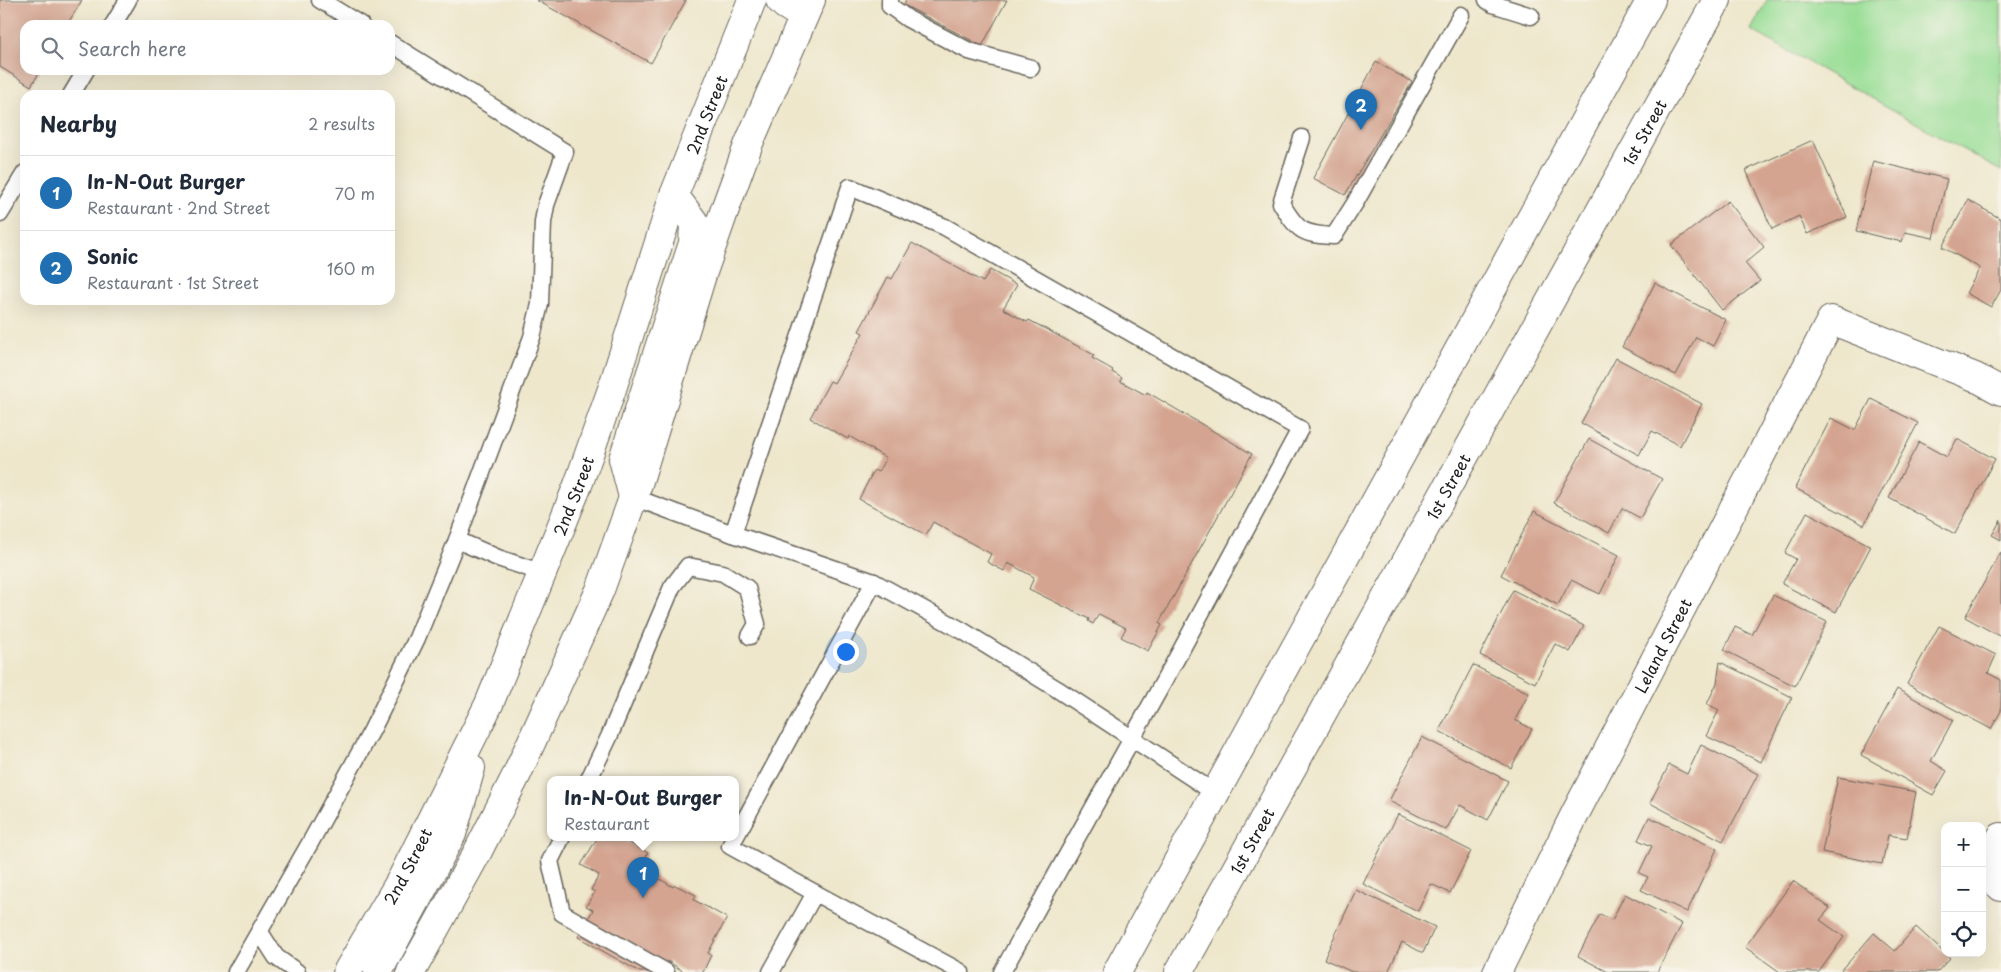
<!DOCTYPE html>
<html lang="en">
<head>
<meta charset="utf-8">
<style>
	:root { --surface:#fff; --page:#f2f2f3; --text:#1f2937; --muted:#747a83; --line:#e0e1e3; --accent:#1f6fb2 }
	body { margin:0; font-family:"Playpen Sans",sans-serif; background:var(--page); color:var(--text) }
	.controls { position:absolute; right:15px; bottom:15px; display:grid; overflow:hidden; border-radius:10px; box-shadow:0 5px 20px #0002 }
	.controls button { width:45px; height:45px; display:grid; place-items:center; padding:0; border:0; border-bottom:1px solid var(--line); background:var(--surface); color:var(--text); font:25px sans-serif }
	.you { position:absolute; left:845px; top:651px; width:18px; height:18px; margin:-12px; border:4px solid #fff; border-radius:50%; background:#1a73e8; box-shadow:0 0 0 8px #1a73e833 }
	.badge { display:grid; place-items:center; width:32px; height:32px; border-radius:50%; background:var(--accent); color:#fff; font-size:16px; font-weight:700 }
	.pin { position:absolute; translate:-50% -41px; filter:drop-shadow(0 1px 2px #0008) }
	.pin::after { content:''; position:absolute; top:26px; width:18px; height:15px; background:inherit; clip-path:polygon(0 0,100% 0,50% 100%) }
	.popup { position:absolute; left:547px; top:776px; width:192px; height:65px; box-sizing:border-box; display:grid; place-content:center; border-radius:10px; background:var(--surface); filter:drop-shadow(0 1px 4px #0005); font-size:16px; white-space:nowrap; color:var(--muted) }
	.popup b { font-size:19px; color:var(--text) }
	.popup::after { content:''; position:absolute; left:50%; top:100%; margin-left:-10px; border:10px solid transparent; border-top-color:var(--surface) }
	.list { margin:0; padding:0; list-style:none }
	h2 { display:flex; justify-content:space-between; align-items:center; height:65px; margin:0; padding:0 20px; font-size:21px }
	h2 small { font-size:16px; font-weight:400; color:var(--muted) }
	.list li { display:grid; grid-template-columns:32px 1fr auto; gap:15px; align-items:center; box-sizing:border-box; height:75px; padding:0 20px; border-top:1px solid var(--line) }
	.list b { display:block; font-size:19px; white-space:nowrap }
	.list p { margin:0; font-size:16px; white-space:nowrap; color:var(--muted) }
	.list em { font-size:16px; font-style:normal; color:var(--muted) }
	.icon { flex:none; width:28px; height:28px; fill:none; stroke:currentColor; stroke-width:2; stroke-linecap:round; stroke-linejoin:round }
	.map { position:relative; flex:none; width:2001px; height:972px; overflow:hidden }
	.search { position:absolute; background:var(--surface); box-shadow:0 5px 20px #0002; left:20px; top:20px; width:375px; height:55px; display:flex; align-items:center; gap:12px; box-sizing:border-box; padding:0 18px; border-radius:15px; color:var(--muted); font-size:19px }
	.panel { position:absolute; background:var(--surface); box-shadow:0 5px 20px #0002; left:20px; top:90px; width:375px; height:215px; border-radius:15px }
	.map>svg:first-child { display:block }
	.green { fill:#99de96; stroke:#5a7d59 }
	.building { fill:#d4a491 }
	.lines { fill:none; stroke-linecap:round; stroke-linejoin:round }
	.service-casing { stroke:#66635a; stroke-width:19 }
	.minor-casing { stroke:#66635a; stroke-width:30 }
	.tertiary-casing { stroke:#66635a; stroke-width:30 }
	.service { stroke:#fff; stroke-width:16 }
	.minor { stroke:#fff; stroke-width:28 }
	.tertiary { stroke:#fff; stroke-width:28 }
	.labels { text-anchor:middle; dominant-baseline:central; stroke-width:4; stroke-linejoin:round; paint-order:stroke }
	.street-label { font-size:16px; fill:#1c1c1c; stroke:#f7f3e8 }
</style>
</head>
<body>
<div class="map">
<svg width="2001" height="972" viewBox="0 0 2001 972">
	<rect width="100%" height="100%" fill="#f7f3e8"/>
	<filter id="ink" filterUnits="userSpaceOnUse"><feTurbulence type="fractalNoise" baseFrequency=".02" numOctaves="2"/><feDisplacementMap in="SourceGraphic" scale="10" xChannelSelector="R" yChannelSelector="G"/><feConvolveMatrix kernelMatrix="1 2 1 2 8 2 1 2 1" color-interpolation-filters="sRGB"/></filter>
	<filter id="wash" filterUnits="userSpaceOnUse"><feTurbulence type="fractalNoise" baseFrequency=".0096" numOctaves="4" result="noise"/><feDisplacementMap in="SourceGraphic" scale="20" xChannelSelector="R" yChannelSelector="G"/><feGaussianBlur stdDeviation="1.12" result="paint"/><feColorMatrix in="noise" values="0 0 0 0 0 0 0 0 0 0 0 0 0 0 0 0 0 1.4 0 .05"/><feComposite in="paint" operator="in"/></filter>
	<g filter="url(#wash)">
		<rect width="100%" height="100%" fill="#eee7cc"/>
		<polygon class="green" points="1767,0 2001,0 2001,171 1751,30"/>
		<g id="blocks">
			<g class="building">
				<polygon points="0,0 82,0 67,25 25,25 25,70 41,70 31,86 0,67"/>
				<polygon points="536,0 686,0 651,63"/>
				<polygon points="906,0 1007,0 982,46 904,5"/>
				<polygon points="1376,62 1412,82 1345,195 1313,178"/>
				<polygon points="1813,140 1847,217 1807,234 1799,216 1772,229 1746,170"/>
				<polygon points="1873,161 1947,179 1933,238 1905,232 1902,242 1856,231"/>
				<polygon points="1968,200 2001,219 2001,290 1991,307 1966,293 1980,268 1942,247"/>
				<polygon points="1728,201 1764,247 1745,263 1760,281 1722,310 1671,245"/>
				<polygon points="912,243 983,282 990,270 1017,285 1003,309 1027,322 1029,320 1094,355 1092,358 1113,370 1112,372 1122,378 1120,381 1146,395 1147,392 1252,454 1159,623 1162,625 1148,651 1121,637 1126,628 1099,614 1093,624 1088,621 1089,619 1029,589 1034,577 1008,563 1004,571 987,562 991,554 933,522 926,535 859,499 874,470 878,472 886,458 849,436 848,439 810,418 830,381 834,383 863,333 859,331 888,277 892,279"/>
				<polygon points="1655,283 1726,320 1713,346 1696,337 1676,375 1622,347"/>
				<polygon points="1616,358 1702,404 1680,446 1652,431 1639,455 1581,423"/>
				<polygon points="1871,399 1918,423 1864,525 1795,488 1831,418 1855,430"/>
				<polygon points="1589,439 1662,479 1640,518 1622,508 1609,533 1554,503"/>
				<polygon points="1957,439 1995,459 1955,534 1889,498 1919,442 1947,457"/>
				<polygon points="1534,511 1619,555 1600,594 1571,580 1558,605 1501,575"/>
				<polygon points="1807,512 1871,546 1836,612 1782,584 1796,559 1785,553"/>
				<polygon points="2001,520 2001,540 1992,535"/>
				<polygon points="2001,552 2001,637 1965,617"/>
				<polygon points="1513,590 1584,626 1570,652 1555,644 1535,683 1480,655"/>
				<polygon points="1773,595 1827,622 1795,686 1724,650 1735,627 1752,635"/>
				<polygon points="1939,626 1996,655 1988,673 2001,680 2001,711 1991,729 1907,684"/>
				<polygon points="1720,662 1792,697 1761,762 1706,736 1719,710 1707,704 1717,683"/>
				<polygon points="1473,665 1529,693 1515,720 1532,729 1511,768 1439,731"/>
				<polygon points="1897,689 1953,720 1931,761 1947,771 1933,795 1861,755"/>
				<polygon points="1422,737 1508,781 1488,820 1460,805 1446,830 1389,801"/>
				<polygon points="1701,745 1758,774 1723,841 1650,803 1669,765 1687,774"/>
				<polygon points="1838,777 1916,792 1907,838 1888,835 1882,864 1822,852"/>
				<polygon points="1398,814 1471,851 1450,893 1431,884 1418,911 1363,884"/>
				<polygon points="1649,817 1717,849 1687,912 1641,890 1648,877 1639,873 1652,846 1638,840"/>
				<polygon points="598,837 618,837 648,853 640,867 673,887 675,885 696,895 694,900 727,918 708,953 711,955 703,972 684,972 668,961 663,972 640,972 578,937 593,910 586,906 595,892 591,890 599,875 581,865"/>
				<polygon points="1793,881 1830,908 1820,920 1844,937 1819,972 1780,972 1745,947"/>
				<polygon points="1356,890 1435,927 1423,953 1402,942 1388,972 1352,972 1324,959"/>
				<polygon points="1625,894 1682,924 1657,972 1608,972 1578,956 1600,914 1612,920"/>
				<polygon points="1916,927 1950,958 1937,972 1840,972 1874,933 1895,951"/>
			</g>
		</g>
	</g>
	<g filter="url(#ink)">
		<use href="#blocks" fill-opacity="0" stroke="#66635a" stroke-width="1"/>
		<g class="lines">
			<defs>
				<g id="service">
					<polyline points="320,0 361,25"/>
					<polyline points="890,0 890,6 908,19 969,51 1031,68"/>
					<polyline points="1487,0 1493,4 1531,16"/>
					<polyline points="113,25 128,0"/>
					<polyline points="71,95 86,70"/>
					<path d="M1302,138L1281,203C1297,230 1302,235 1334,236L1355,203L1461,15"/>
					<polyline points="0,214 25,173"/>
					<polyline points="633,497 733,534 874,582 963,631 1057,689 1215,793"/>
					<polyline points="733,534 850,187 945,227 1300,429 1179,654 1002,972"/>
					<polyline points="457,540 498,558 543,573"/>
					<polyline points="589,779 609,737 672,587 688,566 723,573 747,588 757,624 750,636"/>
					<polyline points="736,836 874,582"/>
					<polyline points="562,837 550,861 562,913 666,972"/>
					<polyline points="735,837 730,846 815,893"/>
					<polyline points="260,932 276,957 297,972"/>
					<polyline points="236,972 310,843 372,730 417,638 457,540 532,337 540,304 543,222 546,205 565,152 390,43"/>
					<polyline points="771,972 815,893 961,972"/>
				</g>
				<g id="minor">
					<polyline points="2001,837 1985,873 2001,887"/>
					<path id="s1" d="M1497,972L1575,814L1831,320L1975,377L2001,391"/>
				</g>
				<g id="tertiary">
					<polyline points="780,0 785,5 803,16"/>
					<polyline points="633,497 623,459 693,243 694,222 674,195"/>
					<path id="s2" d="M347,972L402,878L489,704L578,485L612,389L674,195L752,0"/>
					<polyline points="378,972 452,834 471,768"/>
					<polyline points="411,972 477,853 517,774 600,590 638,484 702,275 725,209 749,143 811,0"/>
					<polyline points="1117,972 1651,0"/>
					<path id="s3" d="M1179,972L1717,0"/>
				</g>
			</defs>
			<use href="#service" class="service-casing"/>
			<use href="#minor" class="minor-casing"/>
			<use href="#tertiary" class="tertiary-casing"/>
			<use href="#service" class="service"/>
			<use href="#minor" class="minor"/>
			<use href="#tertiary" class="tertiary"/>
		</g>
	</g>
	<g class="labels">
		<g class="street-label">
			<text stroke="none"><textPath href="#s2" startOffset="932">2nd Street</textPath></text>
			<text stroke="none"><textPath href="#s3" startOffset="960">1st Street</textPath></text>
			<text stroke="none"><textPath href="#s3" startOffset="555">1st Street</textPath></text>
			<text stroke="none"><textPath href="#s2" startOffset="528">2nd Street</textPath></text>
			<text stroke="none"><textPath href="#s1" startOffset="366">Leland Street</textPath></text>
			<text stroke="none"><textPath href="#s3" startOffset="150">1st Street</textPath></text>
			<text stroke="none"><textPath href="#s2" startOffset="122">2nd Street</textPath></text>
		</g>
	</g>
</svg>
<div class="controls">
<button>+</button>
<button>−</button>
<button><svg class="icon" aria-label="locate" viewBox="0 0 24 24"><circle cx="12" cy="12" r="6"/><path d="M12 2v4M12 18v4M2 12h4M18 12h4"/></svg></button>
</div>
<div class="you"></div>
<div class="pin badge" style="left:643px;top:898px">1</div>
<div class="popup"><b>In-N-Out Burger</b>Restaurant</div>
<div class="pin badge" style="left:1361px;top:130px">2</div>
<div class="search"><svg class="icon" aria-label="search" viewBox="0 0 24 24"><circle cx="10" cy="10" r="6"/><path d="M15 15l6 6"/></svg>Search here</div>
<section class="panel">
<h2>Nearby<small>2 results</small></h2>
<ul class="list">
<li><span class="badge">1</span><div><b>In-N-Out Burger</b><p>Restaurant · 2nd Street</p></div><em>70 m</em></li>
<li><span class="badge">2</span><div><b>Sonic</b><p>Restaurant · 1st Street</p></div><em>160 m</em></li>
</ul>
</section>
</div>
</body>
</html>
